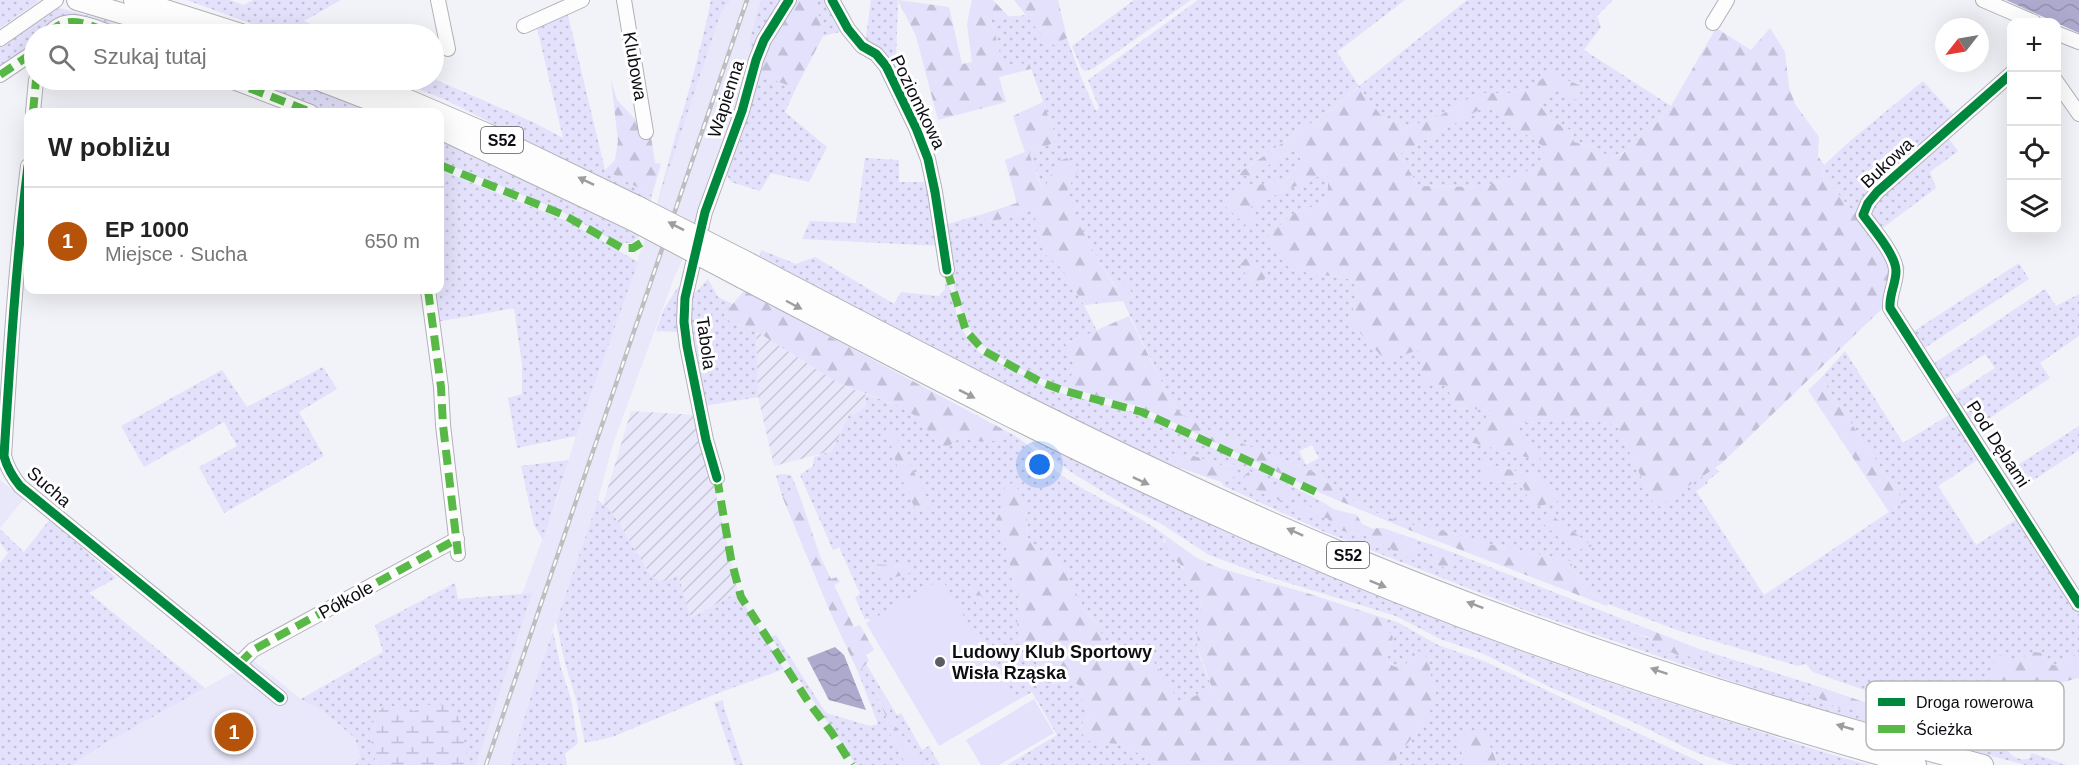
<!DOCTYPE html>
<html lang="pl">
<head>
<meta charset="utf-8">
<style>
	:root { --surface:#fff; --page:#f2f2f2; --text:#222; --muted:#767676; --line:#e0e0e0; --accent:#b45309 }
	body { margin:0; font-family:Arial,sans-serif; background:var(--page); color:var(--text) }
	.controls { position:absolute; right:18px; top:18px; display:grid; overflow:hidden; border-radius:12px; box-shadow:0 6px 24px #0002 }
	.controls button { width:54px; height:54px; display:grid; place-items:center; padding:0; border:0; border-bottom:2px solid var(--line); background:var(--surface); color:var(--text); font:30px sans-serif }
	.compass { position:absolute; left:1935px; top:18px; width:54px; height:54px; border-radius:50%; background:var(--surface); box-shadow:0 6px 24px #0002; rotate:239deg }
	.you { position:absolute; left:1040px; top:465px; width:21px; height:21px; margin:-15px; border:4px solid #fff; border-radius:50%; background:#1a73e8; box-shadow:0 0 0 9px #1a73e833 }
	.badge { display:grid; place-items:center; width:39px; height:39px; border-radius:50%; background:var(--accent); color:#fff; font-size:20px; font-weight:700 }
	.pin { position:absolute; translate:-50% -50%; border:3px solid #fff; box-shadow:0 2px 6px #0006 }
	.list { margin:0; padding:0; list-style:none }
	h2 { display:flex; justify-content:space-between; align-items:center; height:78px; margin:0; padding:0 24px; font-size:26px }
	h2 small { font-size:20px; font-weight:400; color:var(--muted) }
	.list li { display:grid; grid-template-columns:39px 1fr auto; gap:18px; align-items:center; box-sizing:border-box; height:108px; padding:0 24px; border-top:2px solid var(--line) }
	.list b { display:block; font-size:22px; white-space:nowrap }
	.list p { margin:0; font-size:20px; white-space:nowrap; color:var(--muted) }
	.list em { font-size:20px; font-style:normal; color:var(--muted) }
	.icon { flex:none; width:33px; height:33px; fill:none; stroke:currentColor; stroke-width:2; stroke-linecap:round; stroke-linejoin:round }
	.map { position:relative; flex:none; width:2079px; height:765px; overflow:hidden }
	.search { position:absolute; background:var(--surface); box-shadow:0 6px 24px #0002; left:24px; top:24px; width:420px; height:66px; display:flex; align-items:center; gap:15px; box-sizing:border-box; padding:0 21px; border-radius:33px; color:var(--muted); font-size:22px }
	.panel { position:absolute; background:var(--surface); box-shadow:0 6px 24px #0002; left:24px; top:108px; width:420px; height:186px; border-radius:12px }
	.map>svg:first-child { display:block }
	.built { fill:#e9e8fb }
	.industrial { fill:url(#industrial-furrows) }
	.green { fill:url(#green-dots); fill-rule:evenodd }
	.forest { fill:url(#forest-firs); fill-rule:evenodd }
	.wetland { fill:url(#wetland-marsh) }
	.pitch { fill:#e3e1fb }
	.water { fill:url(#water-waves) }
	.lines { fill:none; stroke-linecap:round; stroke-linejoin:round }
	.minor-casing { stroke:#b2b1b8; stroke-width:16 }
	.highway-casing { stroke:#b2b1b8; stroke-width:22 }
	.minor { stroke:#fdfdfe; stroke-width:14 }
	.highway { stroke:#fdfdfe; stroke-width:20 }
	.rail-casing { stroke:#bebec0; stroke-width:4.5 }
	.rail { stroke:#fff; stroke-width:2; stroke-dasharray:7; stroke-linecap:butt }
	.highway-bridge-casing { stroke:#b2b1b8; stroke-width:22; stroke-linecap:butt }
	.highway-bridge { stroke:#fdfdfe; stroke-width:20 }
	.quiet { stroke:#58b947; stroke-width:8; stroke-dasharray:15 8; stroke-linecap:butt }
	.cycleway-casing { stroke:#fff; stroke-width:13 }
	.cycleway { stroke:#00873e; stroke-width:9 }
	.oneway { fill:#9d9da0 }
	.poi-dot { fill:#5d5c64; stroke:#fff; stroke-width:2 }
	.labels { text-anchor:middle; dominant-baseline:central; stroke-width:6; stroke-linejoin:round; paint-order:stroke }
	.shield { fill:#fff; stroke:#56555a; stroke-width:1.5 }
	.shield-label { font-size:16px; font-weight:bold; fill:#0d0c13 }
	.street-label { font-size:18px; fill:#0d0c13; stroke:#fff }
	.poi-label { font-size:18px; font-weight:bold; fill:#0d0c13; stroke:#fff; text-anchor:start }
	.key { fill:#fff; stroke:#b6b6b8; stroke-width:1.5 }
	.key-label { font-size:16px; fill:#0d0c13 }
</style>
</head>
<body>
<div class="map">
<svg width="2079" height="765" viewBox="0 0 2079 765">
	<defs>
		<pattern id="industrial-furrows" width="10" height="10" patternUnits="userSpaceOnUse" patternTransform="scale(1.5)"><rect width="10" height="10" fill="#e9e8fb"/><path d="M-1 1l2-2M0 10L10 0M9 11l2-2" fill="none" stroke="#c7c6d6"/></pattern>
		<pattern id="green-dots" width="8" height="8" patternUnits="userSpaceOnUse" patternTransform="scale(1.5)"><rect width="8" height="8" fill="#e3e1fb"/><path d="M2 2h.1M6 6h.1" fill="none" stroke="#c2c0d6" stroke-width="1.8" stroke-linecap="round"/></pattern>
		<pattern id="forest-firs" width="22" height="20" patternUnits="userSpaceOnUse" patternTransform="scale(1.5)"><rect width="22" height="20" fill="#e3e1fb"/><path d="M5 1l3.5 6h-7zM16 11l3.5 6h-7z" fill="#c2c0d6"/></pattern>
		<pattern id="wetland-marsh" width="20" height="14" patternUnits="userSpaceOnUse" patternTransform="scale(1.5)"><rect width="20" height="14" fill="#e3e1fb"/><path d="M1 5h8M5 5V1M11 12h8M15 12V8" fill="none" stroke="#c2c0d6"/></pattern>
		<pattern id="water-waves" width="16" height="10" patternUnits="userSpaceOnUse" patternTransform="scale(1.5)"><rect width="16" height="10" fill="#adaace"/><path d="M0 5q4-4 8 0t8 0" fill="none" stroke="#9491b0"/></pattern>
	</defs>
	<rect width="100%" height="100%" fill="#f2f2f9"/>
	<g class="built">
		<polygon points="711,0 780,0 696,230 674,278 613,444 598,500 538,673 510,765 467,765 522,594 557,500 578,428 657,205 675,136 701,53"/>
		<polygon points="0,480 24,499 0,528"/>
		<polygon points="254,661 301,699 323,711 355,738 360,756 355,765 72,765 104,744"/>
	</g>
	<g class="industrial">
		<polygon points="756,331 840,384 865,394 866,406 854,416 850,414 832,451 774,466 758,397"/>
		<polygon points="631,411 698,415 738,592 691,618 678,575 662,582 651,576 611,511 603,504"/>
	</g>
	<g class="green">
		<polygon points="0,0 35,0 39,1 0,28"/>
		<polygon points="187,0 229,0 244,5 253,0 341,0 304,21 333,34 279,34"/>
		<path d="M711,0H730L720,15L657,205C675,136 697,70 711,0Z"/>
		<polygon points="761,0 784,0 754,59 749,42"/>
		<polygon points="816,0 829,0 844,31 823,36"/>
		<polygon points="871,0 898,0 896,60 900,88 865,44"/>
		<polygon points="1134,0 1191,0 1094,68 1085,71 1081,68 1072,46"/>
		<path d="M1198,0H1405L1337,52L1359,86L1467,0H1613L1597,16L1601,27L1584,50L1671,106C1654,125 1636,149 1611,158L1592,146L1574,142L1572,131L1552,121L1539,103L1555,90L1584,87L1528,89L1511,93H1478L1441,115L1403,129L1398,122L1383,118L1358,87L1336,106L1237,174L1251,176L1293,150L1301,158L1287,180L1244,187L1256,224L1250,206L1328,172V201L1290,215L1291,270L1350,279L1357,288L1351,323L1419,350L1447,386L1455,408L1491,410L1471,441L1540,460L1515,424L1573,419L1616,424L1656,508L1715,467L1719,472L1708,480L1707,484L1696,491L1764,595L1904,502L1821,378L1845,351L1903,443L1954,412L1979,459L1938,486L1976,545L2020,517L2079,611V652L2057,666L2047,663L2033,652L2015,662L1993,665V684L1998,698L1975,704L1972,702L1927,712L1813,672L1806,664L1798,666L1680,631L1608,604L1584,588L1570,561L1488,544L1436,529L1402,523L1372,511L1340,493L1316,473L1206,429L1181,414L1166,391L1123,301L1133,297L1127,283L1117,288C1095,257 1079,227 1066,191L1044,192L1029,153L1053,143L1056,137L1029,63L1003,67L991,18L1028,15L1050,46L1067,38L1081,77L1096,111L1099,108L1088,80ZM1312,445L1319,458L1306,465L1299,451ZM1483,463L1540,477L1532,508L1522,483L1481,481Z"/>
		<polygon points="59,8 158,34 118,34 70,18 44,34 34,34 34,44 27,51 0,67 0,43 26,25 30,26"/>
		<polygon points="567,11 605,170 652,195 650,203 448,101 397,80 434,79 533,122 563,138 536,24"/>
		<polygon points="756,71 760,75 796,88 785,112 827,147 809,182 771,173 760,191 731,182 725,172"/>
		<polygon points="244,80 288,80 372,112 328,112"/>
		<polygon points="1923,81 1960,122 1954,127 1949,139 1958,151 1930,172 1936,188 1880,230 1857,216 1823,176 1824,165 1850,141"/>
		<polygon points="1486,106 1544,147 1544,165 1483,187 1418,186 1400,154"/>
		<polygon points="440,140 639,236 632,243 618,243 559,210 440,161"/>
		<polygon points="865,158 899,160 899,182 931,182 940,246 802,239 810,221 856,223"/>
		<polygon points="440,170 569,222 638,262 576,436 517,448 508,398 522,394 522,364 514,308 436,322 431,290 440,290"/>
		<path d="M1032,205L1044,253L1062,269L1084,305L1097,331L1066,343L1078,365L1064,387C1040,379 990,357 975,337C954,308 948,259 944,225L983,214L988,222L1019,215Z"/>
		<path d="M761,250L796,264L815,257L894,304L901,292L939,296L945,289L946,273L958,319L966,337L980,353L1041,385L1064,394L1141,414L1284,482L1326,504L1306,508L1304,518H1327L1338,530L1366,536L1370,546L1376,547L1385,543L1390,545L1394,552L1419,548L1395,532L1435,546L1432,563L1450,569L1454,553L1630,622V632L1648,638L1657,646L1699,658L1702,650L1808,683L1807,690L1809,693L1840,709L1850,707L1865,715L1906,720L1914,728L1928,733L1932,725L2004,745C2008,754 2019,763 2030,758L2031,753L2067,765H2025L1783,699L1524,610L1327,533L1224,486L1221,482L1234,477L1233,464L1219,465L1194,456L1183,457L1170,453L1169,464C1031,399 894,330 759,259Z"/>
		<polygon points="2019,263 2029,279 1920,351 1911,333"/>
		<polygon points="708,279 718,297 733,304 724,314 730,322 756,331 758,397 704,406 688,322 692,296"/>
		<polygon points="678,287 682,289 682,332 656,331 664,309"/>
		<polygon points="2045,289 2056,306 2079,294 2079,336 2040,363 2050,378 1973,429 1951,397 1995,368 1985,354 1941,382 1930,366"/>
		<polygon points="323,367 337,389 299,412 324,456 224,513 199,467 237,446 224,422 144,467 121,426 222,370 247,407"/>
		<path d="M865,394L894,404L914,415L945,449L961,437C977,442 995,446 1008,432C1033,444 1049,469 1073,483C1104,502 1138,514 1166,536L1163,541C1173,560 1188,572 1198,589C1205,603 1196,629 1197,644C1199,658 1207,675 1212,688L1180,704L1144,646C1129,642 1123,649 1108,647L1095,621L1085,611L1064,569L1049,554L1034,548L1028,538L1026,509L1003,490V507L996,520L1010,558V574L1019,596L1017,628L1020,640L1035,656L1041,679L1054,684L1070,679L1080,686L1082,698L1089,714L1080,727L1085,739L1119,744L1153,760L1150,765H1007L1057,735L1032,692L1014,702L942,580L870,621L868,618L865,620L855,597L860,594L839,547L833,550L800,475L813,466L814,457L832,451L850,413L854,415L866,406ZM873,564L909,566L910,573L872,571Z"/>
		<polygon points="2079,426 2079,450 2014,493 2002,475"/>
		<path d="M1034,440C1252,548 1476,642 1708,715C1762,732 1815,751 1869,765H1732L1697,753L1633,722L1554,689L1484,654L1440,639L1396,616L1263,575L1209,555L1160,523L1133,510L1074,474L1031,443Z"/>
		<polygon points="569,460 543,540 534,525 521,466"/>
		<polygon points="782,474 791,475 798,491 782,496 776,475"/>
		<polygon points="598,500 611,511 651,576 662,582 678,575 691,618 738,592 749,613 784,669 713,695 612,737 585,743 576,699 565,663 556,622"/>
		<polygon points="50,519 116,578 89,593 205,688 104,744 72,765 0,765 0,563 8,553 0,543 0,529 24,552"/>
		<polygon points="455,583 458,599 532,593 476,765 467,765 468,760 427,705 407,714 388,704 375,760 378,765 355,765 360,756 355,738 323,711 301,699 383,652 375,625"/>
		<polygon points="1377,616 1397,622 1438,645 1486,662 1706,765 1497,765 1494,751 1458,742 1466,765 1393,765 1400,752 1423,725 1436,691 1431,681 1430,668 1413,653 1404,668 1398,668 1387,661 1393,637"/>
		<polygon points="553,631 561,668 571,699 578,743 565,754 567,765 510,765 538,673"/>
		<polygon points="776,635 826,713 870,726 878,724 858,672 866,664 897,715 901,713 922,750 929,746 940,765 922,765 896,727 882,692 876,693 887,719 889,732 903,756 902,765 856,765 771,637"/>
		<polygon points="723,700 724,707 743,765 735,765 714,703"/>
	</g>
	<g class="forest">
		<polygon points="792,0 816,0 823,36 796,88 759,75 756,71 780,16"/>
		<polygon points="898,0 949,7 962,64 972,62 967,24 972,0 993,0 1009,17 991,18 1003,66 1029,63 1031,69 999,77 1006,102 938,120 916,36"/>
		<polygon points="1014,0 1058,0 1067,38 1050,46"/>
		<path d="M1716,28L1751,50L1770,28L1785,52L1789,87L1795,104L1819,137L1818,156L1824,165L1823,176L1857,216L1880,230L1905,267L1892,299L1722,463L1656,508L1616,424L1573,419L1516,424L1541,461L1470,442L1491,410L1454,408L1447,386L1423,382L1418,350L1386,361L1351,323L1357,288L1350,279L1291,270L1264,241L1290,215L1328,201V172L1251,206L1256,224L1251,230L1225,206L1244,187L1287,180L1301,158L1293,150L1251,176L1236,175L1336,106L1359,87L1383,118L1398,122L1403,129L1441,115L1478,93H1511L1528,89L1550,73L1584,87L1576,100L1555,90L1539,104L1552,121L1572,131L1574,142L1592,146L1612,158L1622,154L1653,127L1671,106ZM1486,106L1544,147V165L1483,187L1418,186L1400,154Z"/>
		<polygon points="611,80 617,100 651,136 655,163 661,164 652,195 605,170 615,160 618,141"/>
		<path d="M1043,102L1056,137L1053,143L1029,153L1043,191L1057,162L1067,158L1079,168L1067,191C1079,227 1095,257 1116,288L1128,283L1133,297L1123,301L1084,305L1062,269L1044,253L1032,206L1019,215L988,222L983,214L1017,203L1005,160L1025,152L1013,116Z"/>
		<polygon points="1249,255 1270,277 1251,283 1240,265"/>
		<path d="M744,291L1008,432C995,446 977,442 961,437L945,449L914,415L894,404L840,384L756,331L730,322L724,314Z"/>
		<polygon points="1129,316 1166,391 1181,414 1206,429 1316,473 1340,493 1372,511 1402,523 1436,529 1488,544 1570,561 1584,588 1608,604 1607,606 1414,532 1323,494 1141,407 1064,387 1078,365 1065,344"/>
		<polygon points="1821,378 1904,502 1889,512 1808,390"/>
		<polygon points="890,425 931,506 917,513 899,473 886,428"/>
		<polygon points="1170,453 1183,457 1194,456 1219,465 1233,464 1237,467 1234,477 1221,482 1169,464"/>
		<polygon points="1483,463 1540,477 1559,501 1532,508 1522,483 1480,481"/>
		<path d="M1250,471C1260,476 1265,482 1275,487L1284,482L1289,496L1280,501L1270,495L1244,484L1245,475Z"/>
		<path d="M1010,483L1016,485L1026,509L1028,538L1034,548L1049,554L1064,569L1085,611L1095,621L1108,646C1124,650 1128,642 1144,646L1180,703L1212,688L1197,646L1198,622L1201,604L1198,590L1186,585L1184,580V568L1170,555L1164,544L1166,536L1197,558L1219,568L1310,594L1377,616L1393,637L1387,661C1392,666 1397,668 1404,668L1413,653L1419,651L1425,654L1430,668L1431,681L1436,691V700L1423,725L1400,752L1393,765H1150L1153,760L1119,744L1087,741L1085,739L1080,728L1089,714L1082,698L1080,686L1070,679C1060,683 1051,687 1041,679L1035,656L1020,640L1017,628L1019,596L1010,574V558L996,520L1003,507V490Z"/>
		<polygon points="798,491 820,556 831,579 837,577 840,582 834,585 854,627 860,625 874,650 866,655 869,661 858,672 828,607 782,496"/>
		<path d="M1326,504L1333,509L1357,515L1362,524L1373,529C1390,524 1405,540 1419,548L1418,552L1410,556H1399L1385,543L1375,547L1370,546L1366,536L1338,530L1327,518H1304L1295,510L1297,505L1306,508Z"/>
		<polygon points="1553,516 1592,546 1574,551 1539,520"/>
		<polygon points="1435,546 1454,553 1450,570 1432,563"/>
		<polygon points="873,564 909,566 910,573 892,578 872,571"/>
		<polygon points="975,583 986,605 981,609 965,588"/>
		<polygon points="1630,622 1702,650 1699,658 1678,655 1657,646 1648,637 1630,632"/>
		<path d="M2033,652L2043,653L2047,663L2057,666L2079,652V678L1998,698C1993,685 1988,664 2000,655L2015,662Z"/>
		<polygon points="1808,683 1932,725 1928,733 1925,734 1906,720 1865,715 1850,707 1840,709 1809,693 1807,690"/>
		<polygon points="882,692 896,727 922,765 902,765 903,756 889,732 887,719 876,692"/>
		<path d="M1477,730C1488,740 1494,751 1497,765H1466L1458,742L1469,731Z"/>
	</g>
	<path class="wetland" d="M388,704L407,714L427,705L448,704L460,719L468,760L467,765H378C374,758 369,735 370,727C372,717 380,709 388,704Z"/>
	<g class="pitch">
		<polygon points="942,579 1014,702 939,746 866,623"/>
		<polygon points="1034,699 1054,733 999,765 981,765 966,740"/>
	</g>
	<g class="water">
		<polygon points="2006,0 2079,0 2079,33"/>
		<polygon points="835,647 844,655 866,710 829,700 807,658"/>
	</g>
	<g class="lines">
		<defs>
			<g id="minor">
				<polyline points="438,0 448,49"/>
				<polyline points="624,0 646,132"/>
				<polyline points="832,0 848,29 862,46 876,54 886,66 916,128 928,159 935,192 947,270"/>
				<polyline points="1983,0 2034,22"/>
				<polyline points="1713,23 1727,0"/>
				<polyline points="524,26 582,0"/>
				<polyline points="2056,33 2079,42"/>
				<path d="M49,34C67,11 92,27 115,34"/>
				<polyline points="0,39 56,0"/>
				<path d="M2012,73L1877,192L1868,203L1863,215C1873,229 1896,255 1896,271C1896,284 1889,294 1890,308L2079,604"/>
				<polyline points="0,75 34,52"/>
				<polyline points="228,80 311,112"/>
				<polyline points="2056,81 2079,114"/>
				<polyline points="33,112 36,80"/>
				<path d="M28,166C16,262 10,359 4,456C7,468 12,476 20,486L280,698"/>
				<polyline points="428,290 441,387 443,425 458,554"/>
				<polyline points="717,478 706,440 687,346 684,322 685,298 705,212 742,111 756,60 764,40 789,0"/>
				<polyline points="239,664 253,650 457,539"/>
			</g>
			<g id="highway">
				<polyline points="77,0 191,34"/>
				<polyline points="134,0 241,34"/>
				<polyline points="318,80 401,112"/>
				<polyline points="362,80 490,135 639,207"/>
				<polyline points="440,129 634,221"/>
				<path d="M747,262C943,365 1140,469 1345,554C1552,640 1766,709 1983,765"/>
				<path d="M742,278C906,364 1071,451 1240,526C1459,624 1686,701 1916,765"/>
			</g>
		</defs>
		<use href="#minor" class="minor-casing"/>
		<use href="#highway" class="highway-casing"/>
		<use href="#minor" class="minor"/>
		<use href="#highway" class="highway"/>
		<defs>
			<polyline id="rail" points="486,765 747,0"/>
		</defs>
		<use href="#rail" class="rail-casing"/>
		<use href="#rail" class="rail"/>
		<defs>
			<g id="highway-bridge">
				<polyline points="639,207 747,262"/>
				<polyline points="634,221 742,278"/>
			</g>
		</defs>
		<use href="#highway-bridge" class="highway-bridge-casing"/>
		<use href="#highway-bridge" class="highway-bridge"/>
		<g class="quiet">
			<path d="M49,34C67,11 92,27 115,34"/>
			<polyline points="0,75 34,52"/>
			<polyline points="228,80 311,112"/>
			<polyline points="33,112 36,80"/>
			<polyline points="440,165 564,215 622,248 633,248 641,243"/>
			<polyline points="947,270 966,331 984,351 1043,383 1065,391 1142,412 1316,492"/>
			<polyline points="428,290 441,387 443,425 458,554"/>
			<polyline points="717,478 731,559 741,597 809,703 832,733 852,765"/>
			<polyline points="239,664 253,650 457,539"/>
		</g>
		<defs>
			<g id="cycleway">
				<polyline points="832,0 848,29 862,46 876,54 886,66 916,128 928,159 935,192 947,270"/>
				<path d="M2012,73L1877,192L1868,203L1863,215C1873,229 1896,255 1896,271C1896,284 1889,294 1890,308L2079,604"/>
				<path d="M28,166C16,262 10,359 4,456C7,468 12,476 20,486L280,698"/>
				<polyline points="717,478 706,440 687,346 684,322 685,298 705,212 742,111 756,60 764,40 789,0"/>
			</g>
		</defs>
		<use href="#cycleway" class="cycleway-casing"/>
		<use href="#cycleway" class="cycleway"/>
	</g>
	<defs><path id="oneway-solid" d="M-6-.8H1V-3.2L6.5 0L1 3.2V.8H-6Z" transform="scale(1.5)"/></defs>
	<g class="oneway">
		<use href="#oneway-solid" transform="translate(586 181) rotate(-154)"/>
		<use href="#oneway-solid" transform="translate(676 226) rotate(-153)"/>
		<use href="#oneway-solid" transform="translate(794 305) rotate(28)"/>
		<use href="#oneway-solid" transform="translate(967 394) rotate(27)"/>
		<use href="#oneway-solid" transform="translate(1141 481) rotate(25)"/>
		<use href="#oneway-solid" transform="translate(1295 532) rotate(-156)"/>
		<use href="#oneway-solid" transform="translate(1378 584) rotate(22)"/>
		<use href="#oneway-solid" transform="translate(1475 605) rotate(-159)"/>
		<use href="#oneway-solid" transform="translate(1659 671) rotate(-161)"/>
		<use href="#oneway-solid" transform="translate(1845 727) rotate(-164)"/>
	</g>
	<circle class="poi-dot" cx="940" cy="662" r="6"/>
	<g class="labels">
		<g class="shield">
			<rect x="481" y="127" width="42" height="26" rx="4.5"/>
			<rect x="1327" y="542" width="42" height="26" rx="4.5"/>
		</g>
		<g class="shield-label">
			<text x="502" y="140">S52</text>
			<text x="1348" y="555">S52</text>
		</g>
		<g class="street-label">
			<text transform="translate(635 66) rotate(80)">Klubowa</text>
			<text transform="translate(726 99) rotate(-72)">Wapienna</text>
			<text transform="translate(918 102) rotate(64)">Poziomkowa</text>
			<text transform="translate(1887 163) rotate(-43)">Bukowa</text>
			<text transform="translate(706 343) rotate(82)">Tabola</text>
			<text transform="translate(1998 444) rotate(57)">Pod Dębami</text>
			<text transform="translate(49 487) rotate(41)">Sucha</text>
			<text transform="translate(346 600) rotate(-29)">Półkole</text>
		</g>
		<g class="poi-label">
			<text x="952" y="652">Ludowy Klub Sportowy<tspan x="952" dy="21">Wisła Rząska</tspan></text>
		</g>
	</g>
	<rect x="1866" y="681" width="198" height="69" rx="9" class="key"/>
	<rect x="1878" y="698" width="27" height="8" fill="#00873e"/>
	<rect x="1878" y="725" width="27" height="8" fill="#58b947"/>
	<g class="key-label">
		<text x="1916" y="708">Droga rowerowa</text>
		<text x="1916" y="735">Ścieżka</text>
	</g>
</svg>
<div class="controls">
<button>+</button>
<button>−</button>
<button><svg class="icon" aria-label="locate" viewBox="0 0 24 24"><circle cx="12" cy="12" r="6"/><path d="M12 2v4M12 18v4M2 12h4M18 12h4"/></svg></button>
<button><svg class="icon" aria-label="layers" viewBox="0 0 24 24"><path d="M12 4l9 5-9 5-9-5zM3 14l9 5 9-5"/></svg></button>
</div>
<svg class="compass" viewBox="-18 -18 36 36"><path d="M0-13l5 13h-10z" fill="#e53935"/><path d="M0 13l5-13h-10z" fill="#767676"/></svg>
<div class="you"></div>
<div class="pin badge" style="left:234px;top:732px">1</div>
<div class="search"><svg class="icon" aria-label="search" viewBox="0 0 24 24"><circle cx="10" cy="10" r="6"/><path d="M15 15l6 6"/></svg>Szukaj tutaj</div>
<section class="panel">
<h2>W pobliżu<small></small></h2>
<ul class="list">
<li><span class="badge">1</span><div><b>EP 1000</b><p>Miejsce · Sucha</p></div><em>650 m</em></li>
</ul>
</section>
</div>
</body>
</html>
